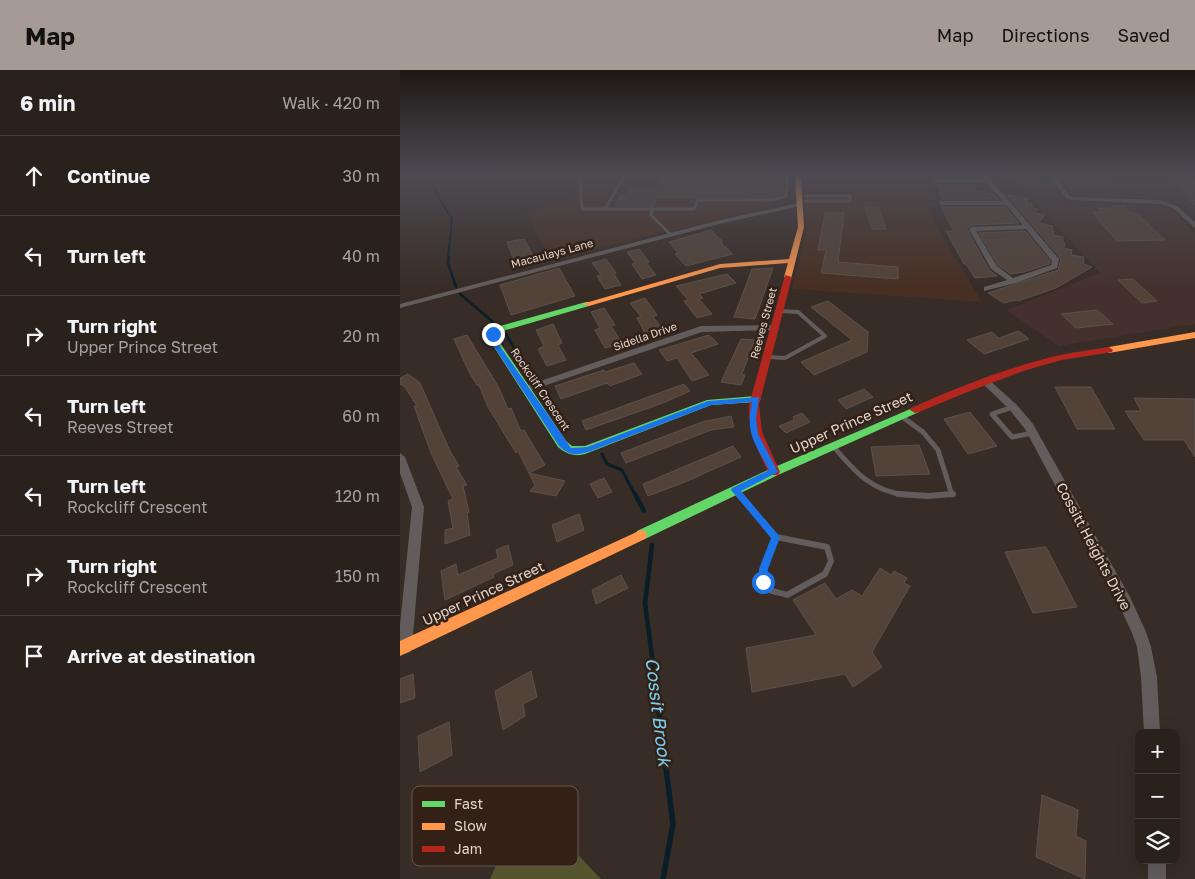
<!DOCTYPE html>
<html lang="en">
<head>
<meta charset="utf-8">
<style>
	:root { --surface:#29211c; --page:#312925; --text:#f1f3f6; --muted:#a5a3a3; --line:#453e3b; --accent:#a69a94 }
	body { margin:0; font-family:"Golos Text",sans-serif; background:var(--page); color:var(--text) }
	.controls { position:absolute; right:15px; bottom:15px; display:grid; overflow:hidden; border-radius:10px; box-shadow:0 5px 20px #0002 }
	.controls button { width:45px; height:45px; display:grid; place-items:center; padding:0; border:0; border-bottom:1px solid var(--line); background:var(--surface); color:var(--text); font:25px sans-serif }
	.stop { position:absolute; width:15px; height:15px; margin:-11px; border:4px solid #1a73e8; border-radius:50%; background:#fff }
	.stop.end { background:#1a73e8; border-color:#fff; box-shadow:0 1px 5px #0008 }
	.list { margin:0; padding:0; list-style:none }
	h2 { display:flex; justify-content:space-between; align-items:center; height:65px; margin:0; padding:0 20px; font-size:21px }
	h2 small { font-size:16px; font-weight:400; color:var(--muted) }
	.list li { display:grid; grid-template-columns:32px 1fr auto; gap:15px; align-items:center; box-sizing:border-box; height:80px; padding:0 20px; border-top:1px solid var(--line) }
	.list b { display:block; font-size:19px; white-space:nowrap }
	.list p { margin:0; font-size:16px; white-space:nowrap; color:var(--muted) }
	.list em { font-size:16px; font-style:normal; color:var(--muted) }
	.icon { flex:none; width:28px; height:28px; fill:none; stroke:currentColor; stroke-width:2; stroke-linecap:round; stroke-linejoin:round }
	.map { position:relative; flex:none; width:795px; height:809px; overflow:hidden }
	header { display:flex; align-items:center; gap:30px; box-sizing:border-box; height:70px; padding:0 25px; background:var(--accent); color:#111 }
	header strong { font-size:24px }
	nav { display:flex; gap:28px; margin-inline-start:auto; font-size:18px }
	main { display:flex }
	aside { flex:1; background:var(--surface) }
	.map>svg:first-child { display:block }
	.built { fill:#472f23 }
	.industrial { fill:#44312e }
	.green { fill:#54542d }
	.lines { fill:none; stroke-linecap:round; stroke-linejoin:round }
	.stream-far4 { stroke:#091e28; stroke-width:2 }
	.stream-far3 { stroke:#091e28; stroke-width:2.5 }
	.stream-far2 { stroke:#091e28; stroke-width:3 }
	.stream-far1 { stroke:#091e28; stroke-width:4.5 }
	.stream { stroke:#091e28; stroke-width:5.5 }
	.building { fill:#524238; stroke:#5b524d }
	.lane-far3 { stroke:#625d5c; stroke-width:3 }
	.lane-far2 { stroke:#625d5c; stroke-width:4 }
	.lane-far1 { stroke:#625d5c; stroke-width:5 }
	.lane { stroke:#625d5c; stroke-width:6 }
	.street { fill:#625d5c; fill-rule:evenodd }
	.fast { fill:#63d668; fill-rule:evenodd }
	.slow { fill:#ff974d; fill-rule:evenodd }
	.jam { fill:#b3261e; fill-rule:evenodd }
	.route { fill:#1a73e8 }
	.labels { text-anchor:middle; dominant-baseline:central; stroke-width:5; stroke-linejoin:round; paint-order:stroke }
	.far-street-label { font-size:11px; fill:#e2d6cf; stroke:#332117 }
	.street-label { font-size:14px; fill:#e2d6cf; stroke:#332117 }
	.near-water-label { font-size:18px; font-style:italic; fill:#7acff7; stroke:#332117 }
	.key { fill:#332117; stroke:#68574e; stroke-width:1 }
	.key-label { font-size:14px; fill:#e2d6cf }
</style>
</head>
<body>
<header>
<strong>Map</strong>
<nav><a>Map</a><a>Directions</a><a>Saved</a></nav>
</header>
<main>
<aside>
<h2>6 min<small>Walk · 420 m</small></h2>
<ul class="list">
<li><svg class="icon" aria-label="ahead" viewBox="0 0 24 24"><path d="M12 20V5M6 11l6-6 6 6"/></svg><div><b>Continue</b></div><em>30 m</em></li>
<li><svg class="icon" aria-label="left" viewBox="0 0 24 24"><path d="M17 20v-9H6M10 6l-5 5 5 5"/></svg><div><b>Turn left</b></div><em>40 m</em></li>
<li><svg class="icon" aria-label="right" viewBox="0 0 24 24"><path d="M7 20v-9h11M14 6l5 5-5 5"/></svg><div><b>Turn right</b><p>Upper Prince Street</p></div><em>20 m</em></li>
<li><svg class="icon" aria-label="left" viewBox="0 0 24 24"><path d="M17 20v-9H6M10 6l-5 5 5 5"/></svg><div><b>Turn left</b><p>Reeves Street</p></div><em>60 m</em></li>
<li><svg class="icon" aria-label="left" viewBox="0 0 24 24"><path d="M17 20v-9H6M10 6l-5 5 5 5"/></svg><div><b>Turn left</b><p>Rockcliff Crescent</p></div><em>120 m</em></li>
<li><svg class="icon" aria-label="right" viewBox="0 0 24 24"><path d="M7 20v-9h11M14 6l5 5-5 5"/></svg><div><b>Turn right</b><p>Rockcliff Crescent</p></div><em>150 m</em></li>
<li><svg class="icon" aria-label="arrive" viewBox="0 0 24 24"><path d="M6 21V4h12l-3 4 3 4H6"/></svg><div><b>Arrive at destination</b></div></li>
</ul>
</aside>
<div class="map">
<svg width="795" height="809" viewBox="0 0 795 809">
	<rect width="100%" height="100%" fill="#372c26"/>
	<g class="built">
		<polygon points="175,105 385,105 385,133 152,189 125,143 174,128"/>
		<polygon points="404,105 524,105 539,136 528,136 541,165 582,232 392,219 407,158"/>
	</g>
	<g class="industrial">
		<polygon points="609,105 645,105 666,132 759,134 771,138 795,163 795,254 659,276 606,240 700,203"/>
		<polygon points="656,105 795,108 795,145 787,137 767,129 674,126"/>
	</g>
	<polygon class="green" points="138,743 201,809 90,809 97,793"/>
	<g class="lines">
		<polyline class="stream-far4" points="28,105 42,133 52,149 48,188"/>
		<g class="stream-far3">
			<polyline points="49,187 48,193 56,217"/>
			<polyline points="60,224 93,252"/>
			<polyline points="106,264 122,292"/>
		</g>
		<g class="stream-far2">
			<polyline points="122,291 130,305"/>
			<polyline points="140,320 159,351"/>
			<polyline points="202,384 207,394 222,400 235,425"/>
		</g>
		<g class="stream-far1">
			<polyline points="235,424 244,441"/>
			<polyline points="252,475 245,533 253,594"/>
		</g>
		<polyline class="stream" points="253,593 273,754 263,809"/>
	</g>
	<g class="building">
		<polygon points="265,105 382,105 383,123 372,127 256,128 254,136 215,136 220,126 226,126 229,119 259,119"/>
		<polygon points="770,109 795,110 795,135"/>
		<polygon points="536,115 576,115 575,121 594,124 599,129 542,129"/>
		<polygon points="607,125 628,128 626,133 632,133 632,138 638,139 634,143 645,145 639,153 653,156 652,161 654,161 653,165 663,167 663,172 665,173 664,178 672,180 671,185 684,187 683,194 692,197 656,218 618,231 616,230 604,233 588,223 658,200 661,189"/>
		<polygon points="712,136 725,136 730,143 737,143 765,170 717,171 692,142 701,142 698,138 714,138"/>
		<polygon points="465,137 478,137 486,159 472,159"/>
		<polygon points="541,137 605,137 619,153 572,155 567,159 589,200 597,206 575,208 566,194 564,194 546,161 554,161"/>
		<polygon points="425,143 444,143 438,192 498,197 498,209 421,203 426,180 418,180"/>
		<polygon points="311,160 323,172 320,172 333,184 286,196 275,184 278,183 269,172"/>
		<polygon points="625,161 650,191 649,194 624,202 611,204 598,195 579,163"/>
		<polygon points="124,169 133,186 114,191 107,172"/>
		<polygon points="239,179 249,192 246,192 256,205 242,209 232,194 235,193 227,182"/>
		<polygon points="206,189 216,203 214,204 221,215 205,219 197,206 201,205 192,193"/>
		<polygon points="159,198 175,226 111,245 100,215"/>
		<polygon points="373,198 355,249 334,247 352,199"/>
		<polygon points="327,204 336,213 299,224 303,228 299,229 312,244 297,248 284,231 288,230 276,216"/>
		<polygon points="733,209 757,231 742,233 718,210"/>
		<polygon points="245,228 257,245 253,247 263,259 246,265 237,248 241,247 230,233"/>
		<polygon points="428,231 468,262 467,282 414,305 401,292 452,270 411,237"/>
		<polygon points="204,238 215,255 211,256 222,273 205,278 195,260 200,258 191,242"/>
		<polygon points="697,240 713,254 676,258 661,244"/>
		<polygon points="153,254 162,273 158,275 166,290 147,296 138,279 144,276 136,260"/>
		<polygon points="618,261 629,269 584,284 567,270 592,262 599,268"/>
		<polygon points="67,265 99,318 108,339 111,338 121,361 124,360 145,395 129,403 118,381 116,383 88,337 79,315 77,315 69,302 54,269"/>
		<polygon points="309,265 318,274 291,283 309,305 292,311 277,288 267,291 259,280"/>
		<polygon points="341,269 355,270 342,304 345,305 341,315 321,312"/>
		<polygon points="234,293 242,304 210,316 207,313 161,329 155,316 204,300 205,302"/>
		<polygon points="8,304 20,313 49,379 59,396 56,397 67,415 63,416 69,442 67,443 70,465 45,474 45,460 53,458 48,431 53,429 31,383 14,336 17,336 5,317 0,314 0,308"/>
		<polygon points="284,314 290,321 263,333 186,360 182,351"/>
		<polygon points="655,317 691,317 715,359 677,359"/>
		<polygon points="464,319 473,327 446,339 438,330"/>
		<polygon points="734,328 795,329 795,387 784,370 744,370 725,341 741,341"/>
		<polygon points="570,342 597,376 568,384 544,349"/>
		<polygon points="402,343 410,352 386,363 379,356 394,350 393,347"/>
		<polygon points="331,346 334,357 311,360 226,393 221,383 302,352"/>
		<polygon points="519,375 530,404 476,406 471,377"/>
		<polygon points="333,376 341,387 285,412 248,426 243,414"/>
		<polygon points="129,403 165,411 156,426 130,421 135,415"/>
		<polygon points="204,408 212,422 198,428 190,414"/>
		<polygon points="179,444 184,460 157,472 152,455"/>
		<polygon points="108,475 113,495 93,504 94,507 45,530 41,501 56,494 58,505 98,488 96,480"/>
		<polygon points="646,477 677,537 633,543 605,482"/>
		<polygon points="480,498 491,505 494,501 507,508 504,513 510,516 472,582 482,597 453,617 445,604 352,622 346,578 416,565 393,530 425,513 436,529 452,520 462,526"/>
		<polygon points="221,505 228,518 196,534 192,520"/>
		<polygon points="131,601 137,627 123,634 125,646 103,660 95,621"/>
		<polygon points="13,604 15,628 0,633 0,609"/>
		<polygon points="49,652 52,685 20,702 18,666"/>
		<polygon points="642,725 678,740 676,766 686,771 685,809 636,787"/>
	</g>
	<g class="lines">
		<g class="lane-far3">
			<polyline points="180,105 182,139 294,139 298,130 372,130 386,126 387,105"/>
			<polyline points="405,126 450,126 450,131 406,131"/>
			<polyline points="205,139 225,105"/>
			<polyline points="252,139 251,145 270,164"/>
		</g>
		<polyline class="lane-far2" points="367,287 385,288 425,266 398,242 380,241"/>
		<g class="lane-far1">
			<polyline points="613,337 592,344 612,367 633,363"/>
			<polyline points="501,346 523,362 538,380 552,425"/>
			<path d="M433,376C454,401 472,422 507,425"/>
			<polyline points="335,420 339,425"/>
		</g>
		<g class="lane">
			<polyline points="338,424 376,467"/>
			<polyline points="498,424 528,426 553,424"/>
			<path d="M376,467L427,477L431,491L425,504L387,525C382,523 372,522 368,519C354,509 371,479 376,467Z"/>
		</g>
		<g class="street">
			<path d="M581,105H587L659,189L657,198L616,213L584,221V217L607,210L591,199L569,159L572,157L623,155L606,135H541L538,133L541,131H603L587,113H535L532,111L535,109H585ZM626,159L652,191L651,195L613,208L597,196L576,161Z"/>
			<polygon points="648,105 654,105 670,126 674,127 761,130 777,136 795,152 795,158 773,138 760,134 671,130 666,128"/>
			<polygon points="399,133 402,135 401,136 319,154 0,238 0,234 316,151"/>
			<polygon points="375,255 379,258 378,260 302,262 129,321 126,322 121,319 123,317 301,256"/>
			<polygon points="585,308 588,309 617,335 633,354 730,527 746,562 751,577 757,607 760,663 744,663 741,607 737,577 732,563 720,537 625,359 609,339 582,313 582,309"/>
			<polygon points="0,383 5,387 24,437 12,577 10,582 5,584 0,582 0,555 12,437 0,403"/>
			<rect x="748" y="790" width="18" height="19"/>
		</g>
		<g class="fast">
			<path d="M186,232H189V236L106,260L96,267L166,371L172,376H185L307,330L356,326L361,329L356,332L311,335L185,384C175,387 166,384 158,377L87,266L100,256Z"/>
			<polygon points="515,337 519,338 520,340 519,342 378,405 245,469 241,470 237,469 235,465 237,461 370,399"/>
		</g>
		<g class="slow">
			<polygon points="395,105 401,105 404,157 391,209 384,207 388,193 320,198 189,236 182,234 320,194 389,189 398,157"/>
			<polygon points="795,262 795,268 709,283 705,280 709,277"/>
			<polygon points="241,460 245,461 247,465 245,469 0,586 0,571"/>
		</g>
		<g class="jam">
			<path d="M385,205L392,207L359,335L362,362L380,402L378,405H370C358,382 348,361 349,335Z"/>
			<path d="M709,277L713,280L712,282L662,290L623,301L570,321L519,342L515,343L510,340L511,338C558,317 606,298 656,286C673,282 691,280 709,277Z"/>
		</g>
	</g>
	<linearGradient id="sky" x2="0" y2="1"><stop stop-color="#1e1815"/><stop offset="0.48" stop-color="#4d4b52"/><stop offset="1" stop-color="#4d4b52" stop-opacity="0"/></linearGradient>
	<rect width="795" height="218" fill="url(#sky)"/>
	<path class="route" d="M91,262H95V266L97,272L171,378L187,377L308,331L359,327L356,349L358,364L378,402L341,421L380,467L368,499L366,515H359V499L371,468L331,420L332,418L369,400C355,373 345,364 352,332L311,335L191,381C178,385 170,387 159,376L91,272L88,266Z"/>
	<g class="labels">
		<g class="far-street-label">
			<text transform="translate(152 183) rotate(-15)">Macaulays Lane</text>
			<text transform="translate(363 253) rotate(-75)">Reeves Street</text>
			<text transform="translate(245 266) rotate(-19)">Sidella Drive</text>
			<text transform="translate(141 319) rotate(56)">Rockcliff Crescent</text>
		</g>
		<g class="street-label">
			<text transform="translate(451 352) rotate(-24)">Upper Prince Street</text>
			<text transform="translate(694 476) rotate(62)">Cossitt Heights Drive</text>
			<text transform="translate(83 523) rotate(-25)">Upper Prince Street</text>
		</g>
		<g class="near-water-label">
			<text transform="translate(259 642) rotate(83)">Cossit Brook</text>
		</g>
	</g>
	<rect x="12" y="716" width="166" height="80" rx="8" class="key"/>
	<rect x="22" y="731" width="23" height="6" fill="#63d668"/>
	<rect x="22" y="753" width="23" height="7" fill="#ff974d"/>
	<rect x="22" y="776" width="23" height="6" fill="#b3261e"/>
	<g class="key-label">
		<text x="54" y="739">Fast</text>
		<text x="54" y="761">Slow</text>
		<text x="54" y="784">Jam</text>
	</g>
</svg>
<div class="controls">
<button>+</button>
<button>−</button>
<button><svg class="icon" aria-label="layers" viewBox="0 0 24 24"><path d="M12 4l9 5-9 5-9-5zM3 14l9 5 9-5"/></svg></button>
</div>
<div class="stop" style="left:363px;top:512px"></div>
<div class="stop end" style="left:93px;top:264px"></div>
</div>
</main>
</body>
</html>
